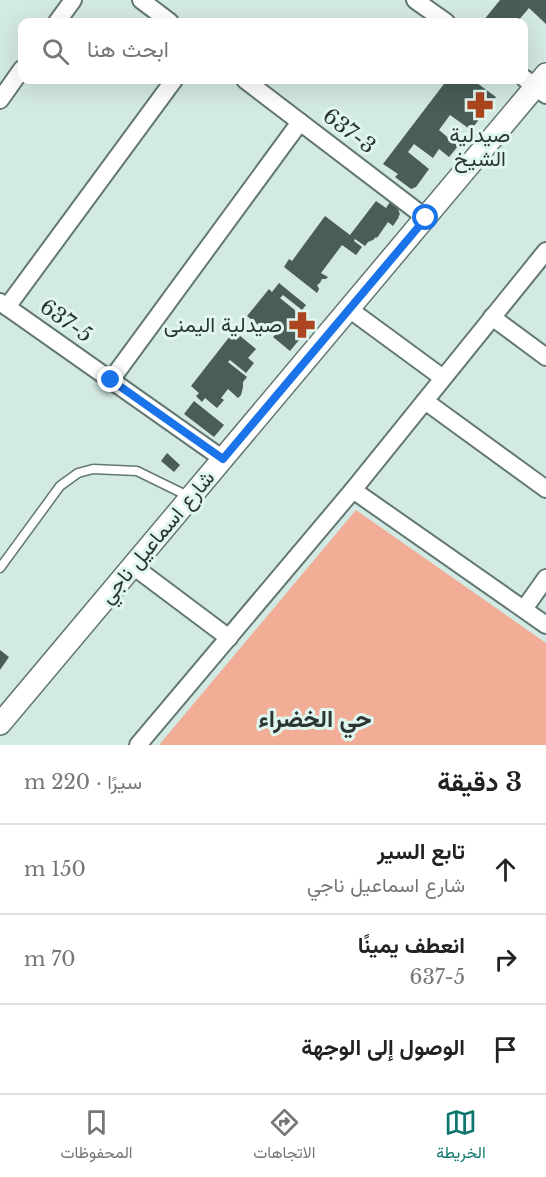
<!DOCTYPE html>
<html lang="ar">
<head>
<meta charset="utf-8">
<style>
	:root { --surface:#fff; --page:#f6f6f6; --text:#222; --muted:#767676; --line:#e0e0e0; --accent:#0f766e }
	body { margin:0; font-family:"Libre Baskerville",Vazirmatn,serif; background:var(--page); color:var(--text); direction:rtl }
	.stop { position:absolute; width:18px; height:18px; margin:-14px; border:4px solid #1a73e8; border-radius:50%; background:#fff }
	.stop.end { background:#1a73e8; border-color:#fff; box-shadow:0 2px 6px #0008 }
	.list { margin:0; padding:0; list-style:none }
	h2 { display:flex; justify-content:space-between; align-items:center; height:78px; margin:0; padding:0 24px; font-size:26px }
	h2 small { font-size:20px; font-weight:400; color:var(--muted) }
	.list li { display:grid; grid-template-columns:39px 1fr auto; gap:18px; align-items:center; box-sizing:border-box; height:90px; padding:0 24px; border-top:2px solid var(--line) }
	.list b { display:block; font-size:22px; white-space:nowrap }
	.list p { margin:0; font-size:20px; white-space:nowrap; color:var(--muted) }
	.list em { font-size:20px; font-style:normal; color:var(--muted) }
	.icon { flex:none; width:33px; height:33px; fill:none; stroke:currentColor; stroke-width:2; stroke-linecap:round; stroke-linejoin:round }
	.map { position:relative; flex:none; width:546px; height:745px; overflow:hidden; direction:ltr }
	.search { position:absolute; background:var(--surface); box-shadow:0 6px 24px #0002; left:18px; right:18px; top:18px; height:66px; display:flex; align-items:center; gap:15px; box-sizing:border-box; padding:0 21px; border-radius:12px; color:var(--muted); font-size:22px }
	.sheet { height:348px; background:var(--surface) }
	nav { display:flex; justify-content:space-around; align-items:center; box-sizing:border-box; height:84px; border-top:2px solid var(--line); background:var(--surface); font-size:16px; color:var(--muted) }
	nav a { display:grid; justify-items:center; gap:3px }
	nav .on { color:var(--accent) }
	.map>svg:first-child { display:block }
	.green { fill:#f2ad96 }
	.building { fill:#4a5d58 }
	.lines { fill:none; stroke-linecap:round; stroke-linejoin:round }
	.service-casing { stroke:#647873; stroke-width:11 }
	.minor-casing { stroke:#647873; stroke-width:20 }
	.tertiary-casing { stroke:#647873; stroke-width:24 }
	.service { stroke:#fff; stroke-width:8 }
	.minor { stroke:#fff; stroke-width:16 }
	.tertiary { stroke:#fff; stroke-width:21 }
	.route { stroke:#1a73e8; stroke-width:8 }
	.labels { text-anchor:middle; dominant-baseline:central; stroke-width:6; stroke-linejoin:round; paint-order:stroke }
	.street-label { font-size:21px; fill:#2c3532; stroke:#e0f7f0 }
	.poi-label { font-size:21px; fill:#2c3532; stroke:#e0f7f0 }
	.quarter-label { font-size:24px; font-weight:bold; fill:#2c3532; stroke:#e0f7f0 }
</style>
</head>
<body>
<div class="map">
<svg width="546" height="745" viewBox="0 0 546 745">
	<rect width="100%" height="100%" fill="#d3e9e3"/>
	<polygon class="green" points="356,510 546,643 546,745 159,745"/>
	<g class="building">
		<polygon points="500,0 546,0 546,24 529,8 517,22 485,22 483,21"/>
		<polygon points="447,80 473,80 496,97 471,130 450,115 439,130 458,146 449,157 439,149 433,158 414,144 408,152 429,169 416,187 411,189 395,177 398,174 383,164"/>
		<polygon points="376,201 386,208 390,202 398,208 400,215 398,216 399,217 393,226 388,222 377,238 376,237 373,240 368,242 365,246 355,239 354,241 362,247 356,255 342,245 321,273 328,277 326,279 322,279 320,283 317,285 319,289 317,293 284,267 289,259 292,261 325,216 350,235"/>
		<polygon points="279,283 306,305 302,310 283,295 280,298 312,324 290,351 273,337 275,335 260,323 258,325 247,316 269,289 272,292"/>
		<polygon points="234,331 256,349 248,358 254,363 246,373 230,360 228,362 247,377 243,382 243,387 241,395 238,398 228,389 221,398 224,400 217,408 205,398 202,402 196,396 199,393 191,386"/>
		<polygon points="194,401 224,425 214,437 184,414"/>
		<polygon points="167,453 180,465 174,472 161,461"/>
		<polygon points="0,650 9,657 0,670"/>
	</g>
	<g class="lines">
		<defs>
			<polyline id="service" points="0,568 60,486 78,473 93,469 137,471 190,497"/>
			<g id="minor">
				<polyline points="141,0 170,22"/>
				<polyline points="415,0 446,22"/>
				<polyline points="57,22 73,0"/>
				<polyline points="524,78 546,95"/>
				<polyline points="245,80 426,218"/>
				<polyline points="0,100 22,69"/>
				<polyline points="0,302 223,459"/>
				<polyline points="7,307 174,80"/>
				<polyline points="349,309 443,378"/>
				<polyline points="492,317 546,357"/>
				<polyline points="111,380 300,122"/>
				<polyline points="425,401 546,489"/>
				<polyline points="353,490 546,625"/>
				<polyline points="133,566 229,638"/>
				<polyline points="524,609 546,578"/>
				<polyline points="138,745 353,490 546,251"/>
			</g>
			<polyline id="tertiary" points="0,724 546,74"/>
		</defs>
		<use href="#service" class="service-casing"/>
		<use href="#minor" class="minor-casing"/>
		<use href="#tertiary" class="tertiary-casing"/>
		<use href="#service" class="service"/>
		<use href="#minor" class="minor"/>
		<use href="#tertiary" class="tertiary"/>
	</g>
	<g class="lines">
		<polyline class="route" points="111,380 223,459 426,218"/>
	</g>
	<defs>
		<symbol id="pharmacy-bare" viewBox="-9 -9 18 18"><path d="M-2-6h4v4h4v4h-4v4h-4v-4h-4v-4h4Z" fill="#ac4520" stroke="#e0f7f0" stroke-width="2.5" paint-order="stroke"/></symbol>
	</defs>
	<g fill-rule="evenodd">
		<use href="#pharmacy-bare" x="461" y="86" width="38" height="38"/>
		<use href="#pharmacy-bare" x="283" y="306" width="38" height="38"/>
	</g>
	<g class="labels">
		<g class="street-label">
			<text transform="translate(349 131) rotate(37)">637-3</text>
			<text transform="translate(66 321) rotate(35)">637-5</text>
			<text transform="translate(157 537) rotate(-50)">شارع اسماعيل ناجي</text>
		</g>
		<g class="poi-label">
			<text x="480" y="135">صيدلية<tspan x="480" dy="24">الشيخ</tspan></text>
			<text x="282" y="325" text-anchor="end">صيدلية اليمنى</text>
		</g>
		<g class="quarter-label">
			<text x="315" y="718">حي الخضراء</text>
		</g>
	</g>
</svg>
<div class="stop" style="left:426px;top:218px"></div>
<div class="stop end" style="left:111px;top:380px"></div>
<div class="search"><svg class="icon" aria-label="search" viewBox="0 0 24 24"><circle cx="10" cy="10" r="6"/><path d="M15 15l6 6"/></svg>ابحث هنا</div>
</div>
<section class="sheet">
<h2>3 دقيقة<small>سيرًا · 220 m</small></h2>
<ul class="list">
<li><svg class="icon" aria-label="ahead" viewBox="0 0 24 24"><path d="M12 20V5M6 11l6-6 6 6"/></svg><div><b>تابع السير</b><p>شارع اسماعيل ناجي</p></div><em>150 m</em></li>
<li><svg class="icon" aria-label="right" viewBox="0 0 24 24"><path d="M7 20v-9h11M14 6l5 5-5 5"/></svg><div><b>انعطف يمينًا</b><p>637-5</p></div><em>70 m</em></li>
<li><svg class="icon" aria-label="arrive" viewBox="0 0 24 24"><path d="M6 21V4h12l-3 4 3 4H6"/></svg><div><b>الوصول إلى الوجهة</b></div></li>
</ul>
</section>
<nav>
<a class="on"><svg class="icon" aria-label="map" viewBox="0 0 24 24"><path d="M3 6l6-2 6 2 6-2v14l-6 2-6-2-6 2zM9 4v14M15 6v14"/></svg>الخريطة</a>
<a><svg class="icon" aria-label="directions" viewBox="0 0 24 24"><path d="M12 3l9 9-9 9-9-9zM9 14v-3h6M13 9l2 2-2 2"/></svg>الاتجاهات</a>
<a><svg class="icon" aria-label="saved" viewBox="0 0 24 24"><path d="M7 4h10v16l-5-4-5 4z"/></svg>المحفوظات</a>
</nav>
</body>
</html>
